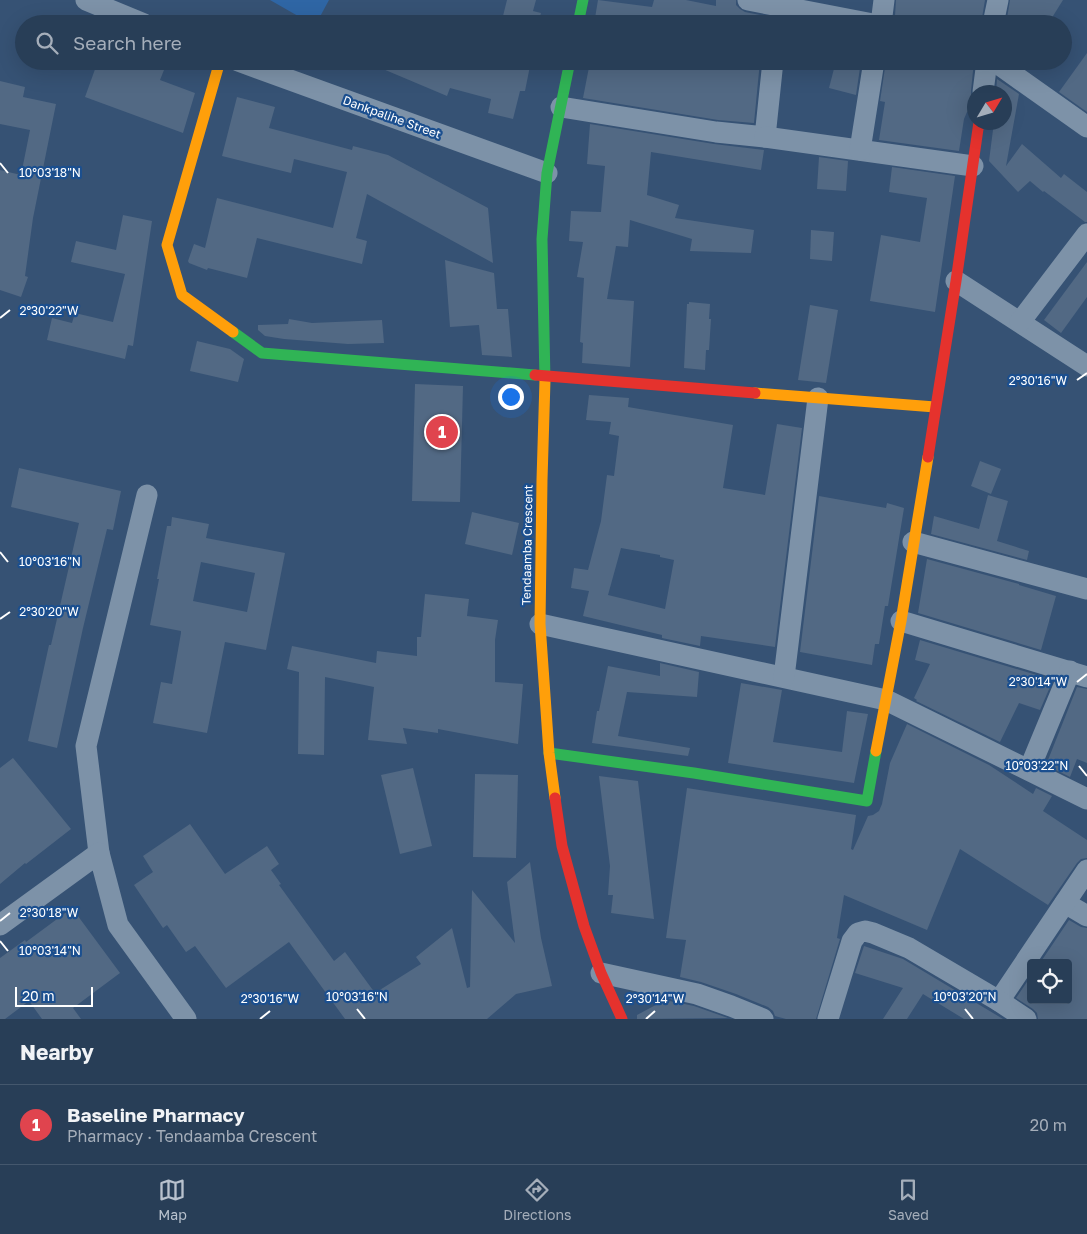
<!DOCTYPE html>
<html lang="en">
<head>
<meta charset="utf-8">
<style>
	:root { --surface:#283e57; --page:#30455d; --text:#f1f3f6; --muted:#a5aeba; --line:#44576d; --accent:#b9c2ce }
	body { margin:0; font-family:"Golos Text",sans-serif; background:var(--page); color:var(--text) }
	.controls { position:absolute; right:15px; bottom:15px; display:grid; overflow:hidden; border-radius:5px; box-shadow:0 5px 20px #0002 }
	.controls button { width:45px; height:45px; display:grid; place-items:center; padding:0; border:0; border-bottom:1px solid var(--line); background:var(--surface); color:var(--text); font:25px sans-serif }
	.compass { position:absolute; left:967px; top:85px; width:45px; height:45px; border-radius:50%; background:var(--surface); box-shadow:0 5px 20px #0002; rotate:52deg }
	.scale { position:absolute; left:15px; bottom:12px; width:78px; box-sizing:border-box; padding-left:5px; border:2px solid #fff; border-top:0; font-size:14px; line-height:18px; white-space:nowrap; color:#fff; -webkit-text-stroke:4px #1b4f8f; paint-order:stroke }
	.you { position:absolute; left:510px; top:396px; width:18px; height:18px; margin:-12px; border:4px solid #fff; border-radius:50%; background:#1a73e8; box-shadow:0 0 0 8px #1a73e833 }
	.badge { display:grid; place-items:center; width:32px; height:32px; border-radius:50%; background:var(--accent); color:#fff; font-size:16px; font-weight:700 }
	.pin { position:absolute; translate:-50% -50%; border:2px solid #fff; box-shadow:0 1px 5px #0006 }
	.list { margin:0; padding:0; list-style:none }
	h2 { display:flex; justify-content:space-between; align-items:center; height:65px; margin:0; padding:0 20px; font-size:21px }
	h2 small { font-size:16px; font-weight:400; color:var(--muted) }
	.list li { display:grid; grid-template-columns:32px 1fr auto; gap:15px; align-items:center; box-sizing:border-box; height:80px; padding:0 20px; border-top:1px solid var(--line) }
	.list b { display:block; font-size:19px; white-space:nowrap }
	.list p { margin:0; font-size:16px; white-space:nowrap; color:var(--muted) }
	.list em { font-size:16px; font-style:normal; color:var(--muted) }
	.icon { flex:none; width:28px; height:28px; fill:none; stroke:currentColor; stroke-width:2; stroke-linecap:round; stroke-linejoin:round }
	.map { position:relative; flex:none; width:1087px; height:1019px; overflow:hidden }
	.search { position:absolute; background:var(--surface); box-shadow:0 5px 20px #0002; left:15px; right:15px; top:15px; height:55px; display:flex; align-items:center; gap:12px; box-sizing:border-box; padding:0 18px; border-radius:28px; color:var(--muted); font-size:19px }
	.sheet { height:145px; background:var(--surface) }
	nav { display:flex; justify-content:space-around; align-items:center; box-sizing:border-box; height:70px; border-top:1px solid var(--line); background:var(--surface); font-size:14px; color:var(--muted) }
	nav a { display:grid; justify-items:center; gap:2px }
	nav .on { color:var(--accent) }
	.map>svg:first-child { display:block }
	.green { fill:#2f66a5 }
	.building { fill:#526984; fill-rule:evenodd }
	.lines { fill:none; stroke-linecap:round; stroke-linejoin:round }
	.street { stroke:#7d92a8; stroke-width:21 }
	.fast { stroke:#30b455; stroke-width:11 }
	.slow { stroke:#ff9f0a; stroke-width:11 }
	.jam { stroke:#e5322d; stroke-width:11 }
	.ticks { fill:none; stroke:#fff; stroke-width:2 }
	.labels { text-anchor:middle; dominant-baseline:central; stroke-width:4.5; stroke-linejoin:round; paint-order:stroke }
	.street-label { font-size:12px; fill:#fff; stroke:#1b4f8f }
	.ticks-label { font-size:12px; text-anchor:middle; fill:#fff; stroke:#1b4f8f; stroke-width:4.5; stroke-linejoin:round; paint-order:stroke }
</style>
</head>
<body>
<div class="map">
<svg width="1087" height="1019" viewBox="0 0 1087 1019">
	<rect width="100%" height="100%" fill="#365274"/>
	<polygon class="green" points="270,0 329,0 316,24 312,24"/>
	<g class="building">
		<polygon points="507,0 536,0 533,11 541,13 538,24 501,24"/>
		<polygon points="598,0 652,7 654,0 686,0 716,6 716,0 736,0 736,5 740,9 745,12 775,18 774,24 594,24"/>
		<polygon points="896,0 985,0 981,24 950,24 895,16"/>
		<polygon points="1010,0 1063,0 1048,24 1006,24"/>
		<polygon points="1087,53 1087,112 1059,92"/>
		<polygon points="98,61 141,61 164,70 160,80 195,93 183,133 85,97"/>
		<polygon points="364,61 531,61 525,91 520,91 513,119 488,113 491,99 450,88 447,96"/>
		<polygon points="586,61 760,61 754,123 718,120 583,98 590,62"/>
		<polygon points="836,61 861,61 856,95 829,88"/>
		<polygon points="886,61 974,61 971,91 971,96 974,101 974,107 967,112 964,119 959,151 879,140 885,102 880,101"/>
		<polygon points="997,79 1019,94 1006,166 1022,144 1061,178 1064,174 1087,192 1087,222 1085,222 1044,191 1043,192 1030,181 1018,192 989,161 994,122 1004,122 1004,92 996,92"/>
		<polygon points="0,81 25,87 23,97 56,104 33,218 25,276 28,277 21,297 0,290 0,170 21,175 30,130 0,124"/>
		<polygon points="237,97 275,107 269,128 352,150 353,146 388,155 488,208 493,263 367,194 356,238 367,241 362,264 257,238 247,278 208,268 207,270 189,263 188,261 194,244 205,248 217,198 333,228 347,172 294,159 291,173 222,156"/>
		<polygon points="590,124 714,144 764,150 761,170 651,152 647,195 679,205 675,218 754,230 751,253 690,251 692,239 630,220 628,247 616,246 607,299 634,301 630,367 582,363 583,343 580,342 584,278 577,277 583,242 569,241 571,211 601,212 605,166 587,164"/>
		<polygon points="819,157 848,161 846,191 817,189"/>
		<polygon points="892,167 955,176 935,312 870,301 881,235 920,242 927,198 889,192"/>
		<polygon points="123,215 152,221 133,346 128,345 125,359 47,340 52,318 72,323 75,313 113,322 125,274 71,262 76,241 116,250"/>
		<polygon points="811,230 834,232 832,261 810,259"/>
		<polygon points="445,260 494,273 497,309 508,309 512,357 482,355 479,325 450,327"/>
		<polygon points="1087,262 1087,297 1061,333 1044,320"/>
		<polygon points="689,302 710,304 709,319 711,319 709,350 706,350 705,370 684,368 687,304 689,304"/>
		<polygon points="810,305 838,310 826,383 798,380"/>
		<polygon points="289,319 312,323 382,320 384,343 348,344 284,339 265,336 258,330 258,325 288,324"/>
		<polygon points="197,341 230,349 244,359 238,382 190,371"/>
		<polygon points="415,384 463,386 460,502 412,501"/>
		<path d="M589,395L629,398L628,407L733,425L723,488L765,495L777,424L802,428L775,647L701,636L700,646L662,638V635L583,616L589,591L571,588L574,568L588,570L601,521L607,475L614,476L619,436L609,434L611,422L586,420ZM621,548L660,555V557L674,560L665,609L608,595Z"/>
		<polygon points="980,461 1001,469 991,494 971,486"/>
		<polygon points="19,468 121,491 113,530 107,529 83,628 57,748 28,741 49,645 51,645 79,523 11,507"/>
		<polygon points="988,495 1008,501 997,541 1029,551 1027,560 931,534 934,516 979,529"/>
		<polygon points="819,496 886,508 887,503 904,508 888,606 885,606 879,644 875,644 872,665 800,652"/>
		<polygon points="472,512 519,523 512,555 465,544"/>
		<path d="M172,517L209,524L206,538L285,553L266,650L225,642L207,733L153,723L161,682L172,684L181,633V631L150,625L159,579H157L167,526H171ZM201,562L255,573L247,612L193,601Z"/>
		<polygon points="927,559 1019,584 1019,585 1056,596 1041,650 918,613"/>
		<polygon points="425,594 469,599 467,616 498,620 495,640 495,682 523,684 518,744 438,729 438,733 403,728 407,744 368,740 374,687 325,677 324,755 298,754 299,672 287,669 292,646 376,663 377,651 417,656 417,637 421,637"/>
		<polygon points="920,640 1053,680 1040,710 1019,703 1000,742 916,701 917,700 914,698 930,664 915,660"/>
		<polygon points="660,663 699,672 697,697 627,692 618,736 690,748 688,756 592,743 597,711 599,711 608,666 660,676"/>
		<polygon points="741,683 782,690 773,742 842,752 847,711 868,714 854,783 728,763"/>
		<polygon points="1077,687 1087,689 1087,763 1077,759 1070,777 1046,765"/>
		<polygon points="907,724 989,765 1033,794 1036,788 1052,796 1043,811 1087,840 1087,858 1081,859 1077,863 1048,905 960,849 927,930 844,895 837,938 840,939 816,1019 786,1019 775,1016 773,1011 768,1007 736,994 701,982 680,977 686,940 666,938 687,788 856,815 851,849 853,850 868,816 873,815 879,811 882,804 890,763"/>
		<polygon points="13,758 71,829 26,864 25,863 0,884 0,768"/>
		<polygon points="413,768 432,846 400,854 381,775"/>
		<polygon points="475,774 518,775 516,858 473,857"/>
		<polygon points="599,776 638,781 654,919 611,913 613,895 608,895 610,866"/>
		<polygon points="190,824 225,874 267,846 279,864 271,870 281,884 279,885 334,961 345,952 375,993 421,964 416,957 452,928 467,988 470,987 472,890 515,943 507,882 530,862 541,938 552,986 516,994 487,1019 345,1019 289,942 226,988 195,946 186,952 167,925 163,928 134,885 153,872 143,856"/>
		<polygon points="72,908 120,973 73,1008 81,1019 42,1019 29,1001 5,1019 0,1019 0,958 25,940 26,942"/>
		<polygon points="1069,920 1081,927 1087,928 1087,1019 1038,1019 1037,1013 1033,1009 1016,998 1031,976 1031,1000 1068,1000 1068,963 1040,963"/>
		<polygon points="864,946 903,959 1003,1019 964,1019 923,994 907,1019 883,1019 903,988 855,973"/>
		<polygon points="665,1000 694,1006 728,1018 637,1019 637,1015"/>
	</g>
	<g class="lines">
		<g class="street">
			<polyline points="86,0 144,24"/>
			<polyline points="748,0 873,24"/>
			<polyline points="881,24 884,0"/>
			<polyline points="993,24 998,0"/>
			<polyline points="238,61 547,173"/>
			<polyline points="994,61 1087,127"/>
			<polyline points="983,92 987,61"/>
			<polyline points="561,107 716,132 765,137 773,61"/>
			<polyline points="765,137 973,166"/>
			<polyline points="860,150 874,61"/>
			<polyline points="956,281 1087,366"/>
			<polyline points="1020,322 1087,234"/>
			<polyline points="913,542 1087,589"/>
			<polyline points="901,621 1087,677"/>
			<polyline points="540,624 886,700 1087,799"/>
			<polyline points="784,677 818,398"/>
			<polyline points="1029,770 1070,671"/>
			<polyline points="99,853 86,746 147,495"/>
			<polyline points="1065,903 1087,916"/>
			<polyline points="0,925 99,853 118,925 186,1019"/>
			<polyline points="601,973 697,994 731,1006 763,1019"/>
			<polyline points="999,1001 1087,870"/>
			<polyline points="828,1019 852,941 858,933 865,931 873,933 909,948 999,1001 1026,1019"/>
		</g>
		<g class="fast">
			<polyline points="578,24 583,0"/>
			<polyline points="233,332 262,353 535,375"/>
			<polyline points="545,380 542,239 547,173 570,61"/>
			<polyline points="549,753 694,773 867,801 876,751"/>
		</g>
		<g class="slow">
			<polyline points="220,61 167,245 182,295 233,332"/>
			<polyline points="545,380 542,480 540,624 549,753 555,798"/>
			<polyline points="755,393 935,407"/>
			<polyline points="876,751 901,621 928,457"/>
		</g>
		<g class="jam">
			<polyline points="535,375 755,393"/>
			<polyline points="928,457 956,281 979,122"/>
			<polyline points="555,798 562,846 584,926 601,973 622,1019"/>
		</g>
	</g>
	<path class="ticks" d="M0,163L8,173M0,318L10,310M1077,380L1087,373M0,552L8,562M0,619L10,612M1077,682L1087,674M1079,766L1087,776M0,921L10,913M0,941L8,951M357,1009L365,1019M965,1009L973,1019M260,1019L270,1011M646,1019L655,1011"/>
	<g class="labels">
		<g class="street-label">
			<text transform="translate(392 117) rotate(20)">Dankpalihe Street</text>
			<text transform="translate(527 545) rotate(-89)">Tendaamba Crescent</text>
		</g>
	</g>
	<g class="ticks-label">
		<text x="50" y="177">10°03'18"N</text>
		<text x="49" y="315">2°30'22"W</text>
		<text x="1038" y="385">2°30'16"W</text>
		<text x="50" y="566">10°03'16"N</text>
		<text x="49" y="616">2°30'20"W</text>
		<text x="1038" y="686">2°30'14"W</text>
		<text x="1037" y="770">10°03'22"N</text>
		<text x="49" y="917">2°30'18"W</text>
		<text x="50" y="955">10°03'14"N</text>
		<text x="357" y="1001">10°03'16"N</text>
		<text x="965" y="1001">10°03'20"N</text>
		<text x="270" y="1003">2°30'16"W</text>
		<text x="655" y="1003">2°30'14"W</text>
	</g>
</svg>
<div class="controls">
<button><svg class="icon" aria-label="locate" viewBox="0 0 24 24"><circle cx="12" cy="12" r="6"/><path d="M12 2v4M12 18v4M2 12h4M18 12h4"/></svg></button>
</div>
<svg class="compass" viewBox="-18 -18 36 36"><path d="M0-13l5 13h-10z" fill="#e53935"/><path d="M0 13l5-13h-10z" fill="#a5aeba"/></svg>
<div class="scale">20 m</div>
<div class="you"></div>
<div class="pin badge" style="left:442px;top:432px;background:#e0444e">1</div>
<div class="search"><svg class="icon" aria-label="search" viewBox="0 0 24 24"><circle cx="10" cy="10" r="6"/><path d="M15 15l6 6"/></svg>Search here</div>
</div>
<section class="sheet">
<h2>Nearby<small></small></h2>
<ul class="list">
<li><span class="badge" style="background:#e0444e">1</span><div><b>Baseline Pharmacy</b><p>Pharmacy · Tendaamba Crescent</p></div><em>20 m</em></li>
</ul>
</section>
<nav>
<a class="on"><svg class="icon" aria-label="map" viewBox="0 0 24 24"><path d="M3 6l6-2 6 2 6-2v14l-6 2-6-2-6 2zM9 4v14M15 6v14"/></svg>Map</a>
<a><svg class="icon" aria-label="directions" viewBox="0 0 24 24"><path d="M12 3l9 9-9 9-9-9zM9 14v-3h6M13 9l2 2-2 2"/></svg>Directions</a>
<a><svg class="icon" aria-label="saved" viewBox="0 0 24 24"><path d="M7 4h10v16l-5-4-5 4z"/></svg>Saved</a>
</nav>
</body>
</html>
